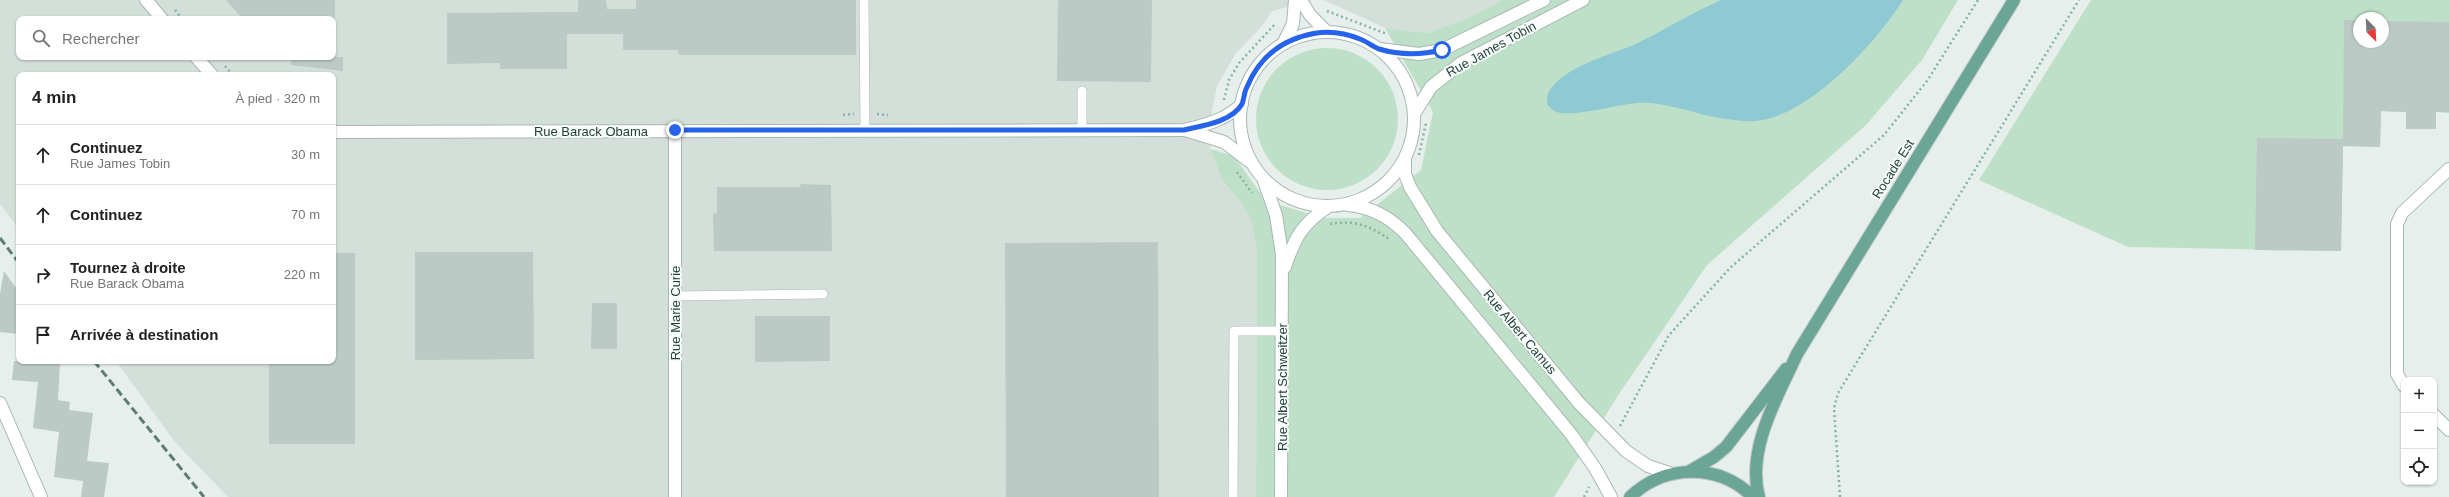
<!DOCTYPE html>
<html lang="fr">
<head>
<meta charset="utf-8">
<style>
	:root { --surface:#fff; --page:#f2f2f2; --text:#222; --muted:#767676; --line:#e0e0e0 }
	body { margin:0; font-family:Helvetica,sans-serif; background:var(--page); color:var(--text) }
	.controls { position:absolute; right:12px; bottom:12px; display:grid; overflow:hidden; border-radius:8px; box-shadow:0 1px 3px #0004 }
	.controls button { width:36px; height:36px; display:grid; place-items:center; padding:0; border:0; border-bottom:1px solid var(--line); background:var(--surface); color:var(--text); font:20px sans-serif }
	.compass { position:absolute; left:2353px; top:12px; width:36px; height:36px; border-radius:50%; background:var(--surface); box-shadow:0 1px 3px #0004; rotate:156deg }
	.stop { position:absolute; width:12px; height:12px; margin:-9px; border:3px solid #2563eb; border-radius:50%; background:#fff }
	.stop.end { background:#2563eb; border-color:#fff; box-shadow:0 1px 4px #0008 }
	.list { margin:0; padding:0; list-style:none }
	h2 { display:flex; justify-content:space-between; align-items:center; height:52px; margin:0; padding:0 16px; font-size:17px }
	h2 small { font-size:13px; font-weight:400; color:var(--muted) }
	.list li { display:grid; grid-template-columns:26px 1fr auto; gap:12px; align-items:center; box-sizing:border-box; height:60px; padding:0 16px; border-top:1px solid var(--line) }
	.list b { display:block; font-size:15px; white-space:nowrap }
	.list p { margin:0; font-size:13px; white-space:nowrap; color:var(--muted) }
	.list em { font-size:13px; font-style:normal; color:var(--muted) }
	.icon { flex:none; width:22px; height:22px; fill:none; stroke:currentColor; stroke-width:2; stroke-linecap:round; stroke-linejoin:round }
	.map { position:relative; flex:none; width:2449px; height:497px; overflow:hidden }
	.search { position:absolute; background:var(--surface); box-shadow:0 1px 3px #0004; left:16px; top:16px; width:320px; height:44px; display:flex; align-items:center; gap:10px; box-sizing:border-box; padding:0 14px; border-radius:8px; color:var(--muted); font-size:15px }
	.panel { position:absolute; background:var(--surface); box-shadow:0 1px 3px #0004; left:16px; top:72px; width:320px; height:292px; border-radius:8px }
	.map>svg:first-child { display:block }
	.built { fill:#d4dfda; fill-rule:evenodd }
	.green { fill:#bfe0c8; fill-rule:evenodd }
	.water { fill:#8ec9d4 }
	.building { fill:#bbcac4 }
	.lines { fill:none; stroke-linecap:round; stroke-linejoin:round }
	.service-casing { stroke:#a8b8b2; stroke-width:10 }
	.minor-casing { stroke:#a8b8b2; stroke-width:14 }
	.primary-casing { stroke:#c2cac8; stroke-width:14 }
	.path { stroke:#86b3a5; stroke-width:2.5; stroke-dasharray:2 3; stroke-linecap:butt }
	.service { stroke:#fff; stroke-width:9 }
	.minor { stroke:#fff; stroke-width:12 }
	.primary { stroke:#6aa596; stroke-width:12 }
	.rail { stroke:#5f7d75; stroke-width:3; stroke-dasharray:8 4; stroke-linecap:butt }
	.route { stroke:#2563eb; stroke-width:5 }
	.labels { text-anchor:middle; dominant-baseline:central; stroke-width:4; stroke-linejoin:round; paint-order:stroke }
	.street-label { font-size:13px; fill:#24423a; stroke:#f7fbf9 }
</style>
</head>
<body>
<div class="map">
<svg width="2449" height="497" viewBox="0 0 2449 497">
	<rect width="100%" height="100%" fill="#e6efeb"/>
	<g class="built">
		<path d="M0,0H1313L1272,11L1262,26L1236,53L1217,86L1212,110L1210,149L1222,180L1239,200L1251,220L1257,251L1256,497H228L175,442L116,361H333V75H19V229L0,204ZM19,19H333V57H19Z"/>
		<polygon points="1324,0 1502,0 1466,19 1427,33 1385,28"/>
	</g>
	<g class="green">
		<polygon points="1502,0 1958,0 1922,60 1866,125 1707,265 1617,397 1554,497 1256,497 1257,251 1251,220 1239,200 1222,180 1210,149 1234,156 1266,201 1324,218 1360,218 1421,170 1433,112 1385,28 1427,33 1466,19"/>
		<path d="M2091,0H2449V113L2436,112L2406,129V112L2381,111L2380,147L2343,146L2341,251L2128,247L1979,180ZM2359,18H2383V42H2359Z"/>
		<circle cx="1327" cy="119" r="71"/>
	</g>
	<path class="water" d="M1721,0H1903C1876,43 1810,115 1757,121C1750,122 1734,120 1727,119C1697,116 1668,101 1637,103C1619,104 1568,119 1554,111C1551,109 1549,106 1547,104C1547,97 1547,93 1552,87C1573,62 1614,55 1642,41C1669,27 1694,12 1721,0Z"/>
	<g class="building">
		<polygon points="226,0 335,0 335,19 243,19"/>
		<polygon points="578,0 606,0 607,9 636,9 636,0 856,0 856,55 679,55 678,50 623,50 623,34 567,34 567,69 500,69 500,63 447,64 447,13 578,12"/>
		<polygon points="1058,0 1152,0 1151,82 1057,81"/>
		<polygon points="2344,20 2359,20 2359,42 2383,42 2383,21 2449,22 2449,112 2436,112 2436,129 2406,129 2406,112 2381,111 2380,147 2343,146 2341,251 2255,250 2257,138 2343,139"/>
		<polygon points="291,57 343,57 343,71 291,65"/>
		<polygon points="800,184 831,185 832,251 714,251 713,214 717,213 717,187 801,187"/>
		<polygon points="1158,242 1159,497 1006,497 1005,243"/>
		<polygon points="415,252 533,252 534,359 415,360"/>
		<polygon points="333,253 355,253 355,444 269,444 269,361 333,361"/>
		<polygon points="4,271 19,292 19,334 0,332 0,294"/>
		<polygon points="592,303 617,303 617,349 591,349"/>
		<polygon points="755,316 830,316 830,361 755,362"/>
		<polygon points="14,361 60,363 58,400 70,402 69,410 93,413 87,461 109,463 104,497 81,497 83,481 54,477 59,432 33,428 38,382 12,380"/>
	</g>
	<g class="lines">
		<defs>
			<g id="service">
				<polyline points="864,0 865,130"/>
				<polyline points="1082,91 1082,130"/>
				<polyline points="675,296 823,294"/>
				<polyline points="1233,497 1234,331 1282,331"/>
			</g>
			<g id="minor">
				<polyline points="146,0 162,19"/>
				<polyline points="1301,0 1310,15 1327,32"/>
				<circle cx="1327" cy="119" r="87"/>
				<polyline points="1283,44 1293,24 1295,0"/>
				<polyline points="1380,49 1419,54 1442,50 1544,0"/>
				<polyline points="196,57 212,75"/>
				<polyline points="1414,114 1431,87 1461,63 1583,0"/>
				<polyline points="675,130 675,497"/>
				<polyline points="1185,130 1224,142 1249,161"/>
				<path d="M333,132L1184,130C1206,125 1225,120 1242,104"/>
				<polyline points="1405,159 1405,174 1410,187 1437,231 1579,403 1626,451 1648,466 1672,474"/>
				<polyline points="1264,181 1276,215 1282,255 1281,497"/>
				<path d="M1348,205C1372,207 1390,217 1406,234L1571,434L1595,468L1611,497"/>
				<path d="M1285,267C1295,237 1302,224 1329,206"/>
				<polyline points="2404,386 2397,374 2397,224 2402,213 2449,169"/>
				<polyline points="0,403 41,497"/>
				<polyline points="2434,415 2449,430"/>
			</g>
			<g id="primary">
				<polyline points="1690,471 1714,457 1726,447 1786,369"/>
				<path d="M1630,497C1665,464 1718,463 1753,497"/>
				<path d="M1759,497C1746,449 1778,396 1797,354L2014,0"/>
			</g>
		</defs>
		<use href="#service" class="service-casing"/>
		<use href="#minor" class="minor-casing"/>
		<use href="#primary" class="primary-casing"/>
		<g class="path">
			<polyline points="175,10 182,19"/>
			<polyline points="1327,11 1387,34"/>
			<polyline points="225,66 233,75"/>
			<polyline points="1224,100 1229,80 1239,63 1276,23"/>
			<polyline points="877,114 888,115"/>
			<polyline points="843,115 854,114"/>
			<polyline points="1419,155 1426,123"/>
			<polyline points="1237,172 1252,193"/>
			<path d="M1330,224C1353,220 1369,225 1387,238L1388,237"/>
			<polyline points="1620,426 1669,335 1731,267 1884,135 1927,81 1978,0"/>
			<polyline points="1584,497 1589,487"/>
			<polyline points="1840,497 1834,408 1838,393 2079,0"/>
		</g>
		<use href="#service" class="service"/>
		<use href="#minor" class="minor"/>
		<use href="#primary" class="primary"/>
		<g class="rail">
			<polyline points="0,238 19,263"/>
			<polyline points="94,361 204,497"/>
		</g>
	</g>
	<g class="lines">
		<path class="route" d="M675,130H1184C1201,126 1232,122 1242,104C1244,100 1244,92 1247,87C1257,63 1275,45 1300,37C1320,30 1341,31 1360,39C1366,41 1372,46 1379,49C1399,55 1421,55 1442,50"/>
	</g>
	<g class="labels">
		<g class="street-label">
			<text transform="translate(1491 49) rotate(-29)">Rue James Tobin</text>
			<text x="591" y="131">Rue Barack Obama</text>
			<text transform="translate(1893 169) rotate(-58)">Rocade Est</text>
			<text transform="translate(675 313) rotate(-90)">Rue Marie Curie</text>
			<text transform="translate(1520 332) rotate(50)">Rue Albert Camus</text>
			<text transform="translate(1282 387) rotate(-90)">Rue Albert Schweitzer</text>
		</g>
	</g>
</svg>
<div class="controls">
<button>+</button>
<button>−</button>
<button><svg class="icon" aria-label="locate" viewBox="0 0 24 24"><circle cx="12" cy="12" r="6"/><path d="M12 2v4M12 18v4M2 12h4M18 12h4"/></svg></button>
</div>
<svg class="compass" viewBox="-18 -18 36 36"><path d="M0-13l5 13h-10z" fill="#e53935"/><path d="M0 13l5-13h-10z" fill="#767676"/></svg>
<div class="stop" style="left:1442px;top:50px"></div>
<div class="stop end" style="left:675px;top:130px"></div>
<div class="search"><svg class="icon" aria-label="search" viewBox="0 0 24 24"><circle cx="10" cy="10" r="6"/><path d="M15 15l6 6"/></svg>Rechercher</div>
<section class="panel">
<h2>4 min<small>À pied · 320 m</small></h2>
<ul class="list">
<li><svg class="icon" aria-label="ahead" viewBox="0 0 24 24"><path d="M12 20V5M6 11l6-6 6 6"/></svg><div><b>Continuez</b><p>Rue James Tobin</p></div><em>30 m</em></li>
<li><svg class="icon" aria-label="ahead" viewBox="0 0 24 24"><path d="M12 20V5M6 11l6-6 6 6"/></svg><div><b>Continuez</b></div><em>70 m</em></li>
<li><svg class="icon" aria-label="right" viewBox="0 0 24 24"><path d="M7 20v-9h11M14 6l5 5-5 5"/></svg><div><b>Tournez à droite</b><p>Rue Barack Obama</p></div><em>220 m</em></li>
<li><svg class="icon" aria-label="arrive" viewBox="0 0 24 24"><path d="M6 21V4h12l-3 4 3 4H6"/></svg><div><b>Arrivée à destination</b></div></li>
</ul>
</section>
</div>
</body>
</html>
